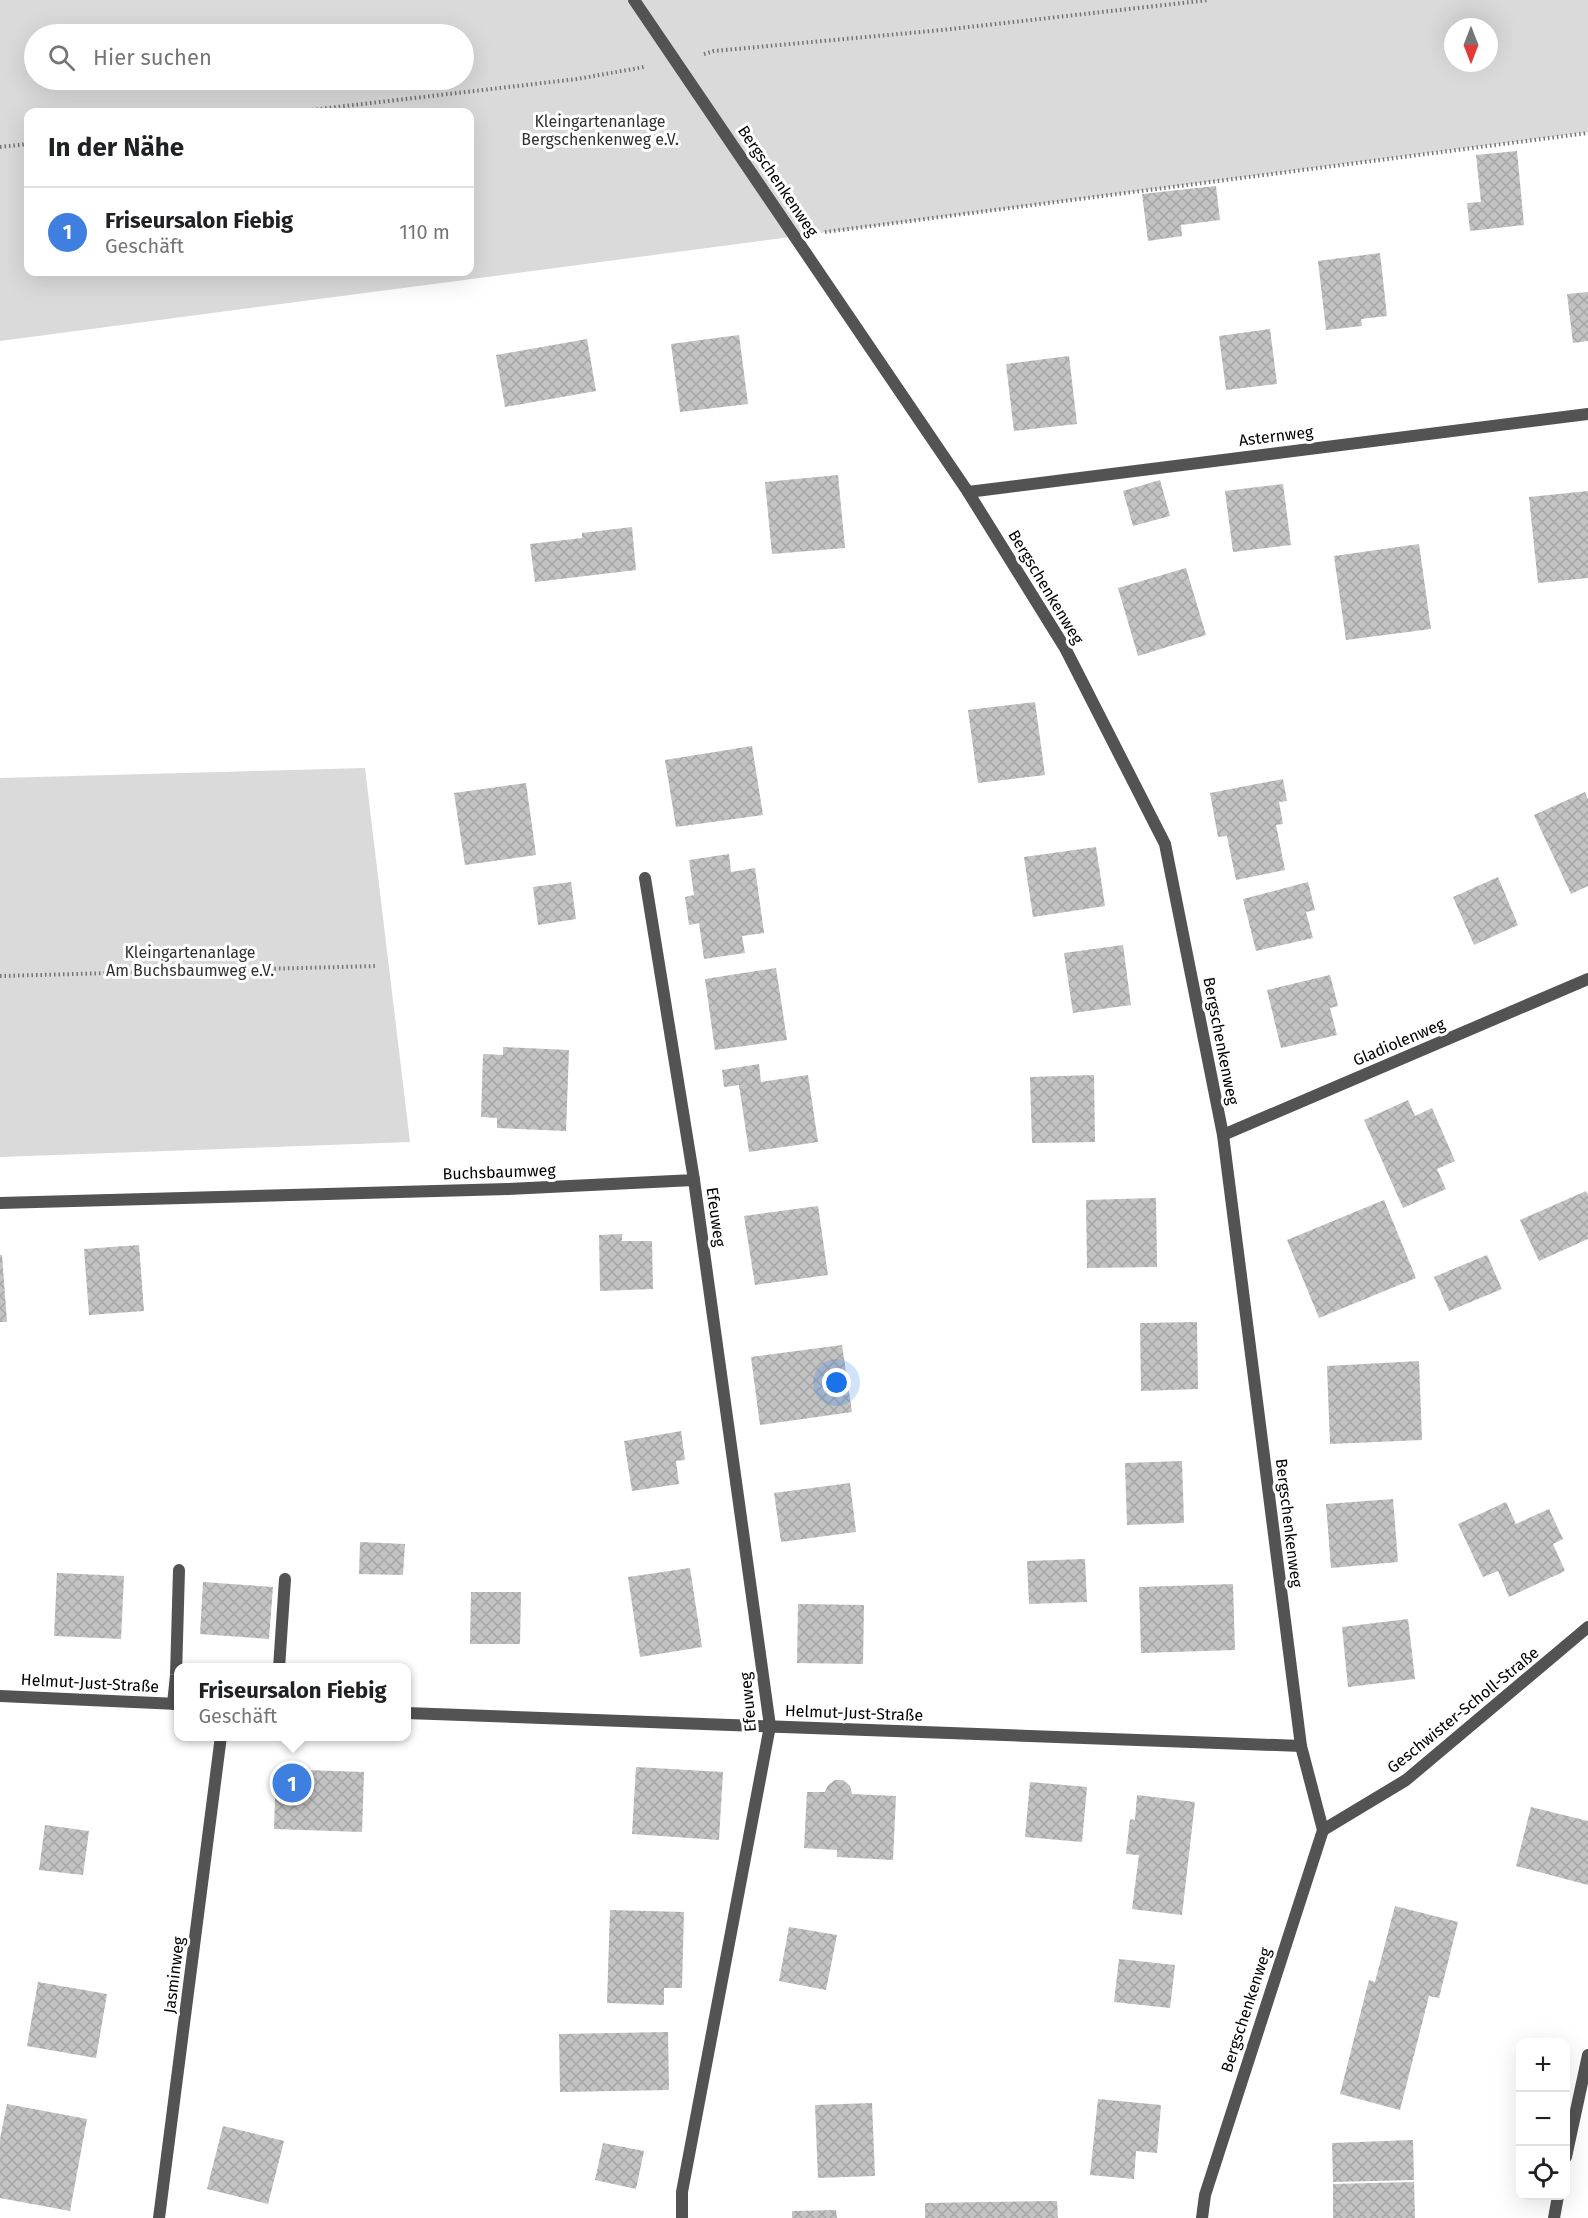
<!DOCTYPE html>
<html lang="de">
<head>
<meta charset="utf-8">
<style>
	:root { --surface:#fff; --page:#f6f6f6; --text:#202124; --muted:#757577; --line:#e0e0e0; --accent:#7c3aed }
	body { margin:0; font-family:"Fira Sans",sans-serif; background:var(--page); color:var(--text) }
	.controls { position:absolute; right:18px; bottom:18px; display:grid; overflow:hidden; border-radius:12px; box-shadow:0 6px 24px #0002 }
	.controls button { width:54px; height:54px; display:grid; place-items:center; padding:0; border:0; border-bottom:2px solid var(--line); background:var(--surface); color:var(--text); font:30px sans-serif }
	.compass { position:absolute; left:1444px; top:18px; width:54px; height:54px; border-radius:50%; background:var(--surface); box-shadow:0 6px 24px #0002; rotate:180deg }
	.you { position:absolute; left:837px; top:1383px; width:21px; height:21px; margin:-15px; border:4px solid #fff; border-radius:50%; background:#1a73e8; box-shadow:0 0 0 9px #1a73e833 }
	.badge { display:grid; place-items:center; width:39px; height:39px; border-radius:50%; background:var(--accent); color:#fff; font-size:20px; font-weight:700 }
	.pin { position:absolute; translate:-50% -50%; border:3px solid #fff; box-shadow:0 2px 6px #0006 }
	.popup { position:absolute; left:174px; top:1663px; width:237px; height:78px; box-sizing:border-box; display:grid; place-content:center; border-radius:12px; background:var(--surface); filter:drop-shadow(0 2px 4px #0005); font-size:20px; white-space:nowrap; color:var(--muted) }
	.popup b { font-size:22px; color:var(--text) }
	.popup::after { content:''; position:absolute; left:50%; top:100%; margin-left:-12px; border:12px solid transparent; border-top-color:var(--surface) }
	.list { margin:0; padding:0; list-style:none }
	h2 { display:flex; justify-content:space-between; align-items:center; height:78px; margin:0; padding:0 24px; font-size:26px }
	h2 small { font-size:20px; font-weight:400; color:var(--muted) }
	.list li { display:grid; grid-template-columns:39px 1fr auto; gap:18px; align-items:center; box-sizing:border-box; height:90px; padding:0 24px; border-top:2px solid var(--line) }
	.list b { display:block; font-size:22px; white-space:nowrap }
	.list p { margin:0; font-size:20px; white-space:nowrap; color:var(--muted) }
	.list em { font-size:20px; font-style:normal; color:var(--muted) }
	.icon { flex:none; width:33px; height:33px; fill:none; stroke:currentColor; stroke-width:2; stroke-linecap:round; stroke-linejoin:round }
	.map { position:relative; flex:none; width:1588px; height:2218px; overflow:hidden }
	.search { position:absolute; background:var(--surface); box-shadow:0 6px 24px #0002; left:24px; top:24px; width:450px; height:66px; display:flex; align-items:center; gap:15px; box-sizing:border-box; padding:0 21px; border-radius:33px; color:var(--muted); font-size:22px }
	.panel { position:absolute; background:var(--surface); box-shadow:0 6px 24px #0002; left:24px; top:108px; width:450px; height:168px; border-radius:12px }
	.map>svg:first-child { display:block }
	.garden { fill:#dadada; fill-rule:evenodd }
	.building { fill:url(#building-cross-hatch) }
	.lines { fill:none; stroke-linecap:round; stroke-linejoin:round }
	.path { stroke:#757575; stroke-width:4; stroke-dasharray:1.5 3; stroke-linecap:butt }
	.lane { stroke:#535353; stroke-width:12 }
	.street { stroke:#535353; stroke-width:12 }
	.labels { text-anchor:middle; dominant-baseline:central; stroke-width:6; stroke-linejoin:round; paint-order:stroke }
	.park-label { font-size:16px; fill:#313131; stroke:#fff }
	.street-label { font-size:16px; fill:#000; stroke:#fff }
</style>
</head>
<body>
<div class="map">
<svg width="1588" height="2218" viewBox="0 0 1588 2218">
	<defs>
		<pattern id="building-cross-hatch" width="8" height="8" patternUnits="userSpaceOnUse" patternTransform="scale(1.5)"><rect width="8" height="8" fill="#c3c3c3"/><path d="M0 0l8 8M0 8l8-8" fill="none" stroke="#a6a6a6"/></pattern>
	</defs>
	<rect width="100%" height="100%" fill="#fff"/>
	<g class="garden">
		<path d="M0,0H1588V132L0,341ZM1453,27H1489V63H1453ZM34,34H464V80H34ZM28,112H470V272H28Z"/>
		<polygon points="365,768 410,1142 0,1157 0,778"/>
	</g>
	<g class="building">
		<polygon points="1517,151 1524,225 1470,231 1467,203 1481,202 1476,155"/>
		<polygon points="1216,186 1220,220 1181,225 1182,236 1148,241 1142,194"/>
		<polygon points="1380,253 1387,316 1361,319 1362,326 1326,330 1318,261"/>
		<polygon points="1588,292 1588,341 1573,343 1567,294"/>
		<polygon points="1270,329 1277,384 1226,390 1219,336"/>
		<polygon points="739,335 748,404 680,412 671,344"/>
		<polygon points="587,339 596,391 505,407 496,355"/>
		<polygon points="1069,356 1077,424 1014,431 1006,364"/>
		<polygon points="838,475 845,548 772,554 765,482"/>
		<polygon points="1160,480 1170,516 1133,526 1123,491"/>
		<polygon points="1283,484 1291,545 1233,552 1225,491"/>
		<polygon points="1588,491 1588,578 1538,583 1529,497"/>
		<polygon points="632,527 636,570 535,582 530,544 582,538 582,533"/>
		<polygon points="1419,544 1431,629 1346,640 1334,556"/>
		<polygon points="1186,568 1206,635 1138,656 1118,588"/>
		<polygon points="1035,702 1045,775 978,783 968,710"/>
		<polygon points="752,746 763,815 676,827 665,760"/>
		<polygon points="1283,779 1287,801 1279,802 1283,824 1276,825 1285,870 1236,880 1227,836 1218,837 1210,793"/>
		<polygon points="526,783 536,855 465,865 454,793"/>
		<polygon points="1585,792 1588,799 1588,886 1571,894 1534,815"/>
		<polygon points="1096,847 1105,906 1033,917 1024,857"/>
		<polygon points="729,854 731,872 755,868 764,933 742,936 745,953 704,959 699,923 689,925 685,897 694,895 689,860"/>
		<polygon points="1498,877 1518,925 1474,945 1453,897"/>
		<polygon points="571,882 576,919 538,925 533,887"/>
		<polygon points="1308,882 1315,910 1306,912 1313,938 1256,951 1243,899"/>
		<polygon points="1123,945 1131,1005 1073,1013 1064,953"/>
		<polygon points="776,968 787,1040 715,1050 705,979"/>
		<polygon points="1330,975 1338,1006 1330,1008 1337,1035 1281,1048 1267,990"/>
		<polygon points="503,1047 569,1050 566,1131 497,1128 497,1118 481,1117 483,1054 503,1055"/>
		<polygon points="759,1064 761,1082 808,1075 818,1142 749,1152 739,1085 724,1087 722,1070"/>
		<polygon points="1094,1075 1095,1142 1032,1143 1030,1077"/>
		<polygon points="1408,1100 1415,1116 1432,1108 1455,1161 1437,1169 1446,1189 1403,1208 1364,1120"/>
		<polygon points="1586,1191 1588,1195 1588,1239 1539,1261 1520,1220"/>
		<polygon points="1156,1198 1157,1267 1087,1268 1086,1200"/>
		<polygon points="1384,1200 1416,1278 1319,1318 1287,1240"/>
		<polygon points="818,1206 828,1275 755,1285 744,1216"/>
		<polygon points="622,1234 622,1241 652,1241 653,1289 600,1291 599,1235"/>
		<polygon points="139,1245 144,1311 89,1315 84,1249"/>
		<polygon points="0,1255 2,1255 7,1322 0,1322"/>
		<polygon points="1487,1255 1502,1289 1449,1311 1434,1277"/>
		<polygon points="1197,1322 1198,1389 1141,1391 1140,1323"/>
		<polygon points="842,1345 852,1412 760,1425 751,1357"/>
		<polygon points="1419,1361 1422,1440 1330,1444 1327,1366"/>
		<polygon points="681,1431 685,1460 676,1461 679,1484 632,1491 624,1441"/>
		<polygon points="1182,1461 1184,1523 1127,1525 1125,1463"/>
		<polygon points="850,1483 856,1532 781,1542 774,1493"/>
		<polygon points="1393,1499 1398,1562 1331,1568 1326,1504"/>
		<polygon points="1506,1502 1516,1524 1549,1509 1563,1539 1553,1544 1565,1571 1509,1597 1498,1571 1483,1577 1458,1524"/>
		<polygon points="360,1542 405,1544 403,1575 359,1574"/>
		<polygon points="1085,1559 1087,1602 1029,1604 1027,1561"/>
		<polygon points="690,1568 702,1647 640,1657 628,1577"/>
		<polygon points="57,1573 124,1576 121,1639 54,1636"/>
		<polygon points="203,1582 273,1587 269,1639 200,1634"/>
		<polygon points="1233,1584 1235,1650 1141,1653 1139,1587"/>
		<polygon points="471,1592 521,1592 520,1644 470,1644"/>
		<polygon points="798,1604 864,1605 863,1664 797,1663"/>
		<polygon points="1408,1619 1415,1679 1348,1687 1342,1627"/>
		<polygon points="636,1767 723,1772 719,1840 632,1834"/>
		<polygon points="276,1769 364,1772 362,1832 274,1829"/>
		<polygon points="835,1780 843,1780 850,1786 852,1794 896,1796 893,1860 837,1857 837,1850 804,1848 807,1792 825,1792 828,1785"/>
		<polygon points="1030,1782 1087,1787 1082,1842 1025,1837"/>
		<polygon points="1137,1795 1195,1802 1182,1915 1132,1909 1139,1855 1126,1854 1130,1819 1135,1820"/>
		<polygon points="1531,1807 1588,1821 1588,1885 1516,1866"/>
		<polygon points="45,1825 89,1831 83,1875 39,1870"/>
		<polygon points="1395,1906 1458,1922 1439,1998 1429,1996 1400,2110 1340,2094 1369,1980 1375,1982"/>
		<polygon points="610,1910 684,1912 682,1988 664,1988 664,2005 607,2003"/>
		<polygon points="789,1927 837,1935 826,1990 779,1981"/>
		<polygon points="1119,1959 1175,1965 1170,2008 1114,2002"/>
		<polygon points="38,1982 107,1994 96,2058 27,2046"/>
		<polygon points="668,2032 669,2090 560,2092 559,2034"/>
		<polygon points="1098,2099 1161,2105 1157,2153 1136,2151 1134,2179 1090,2175"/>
		<polygon points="872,2103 875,2176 818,2178 815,2105"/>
		<polygon points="7,2104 87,2119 70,2211 0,2198 0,2139"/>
		<polygon points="223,2126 284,2141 268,2204 207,2189"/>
		<polygon points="1413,2140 1414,2180 1333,2182 1332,2143"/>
		<polygon points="603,2143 644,2151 636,2189 595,2180"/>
		<polygon points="1414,2182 1415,2218 1333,2218 1333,2184"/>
		<polygon points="1057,2201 1058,2218 925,2218 925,2203"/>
		<polygon points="836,2210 837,2218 792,2218 792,2211"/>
	</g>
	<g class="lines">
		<g class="path">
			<polyline points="704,54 714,51 942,30 1209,0"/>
			<polyline points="294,112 577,79 644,67"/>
			<polyline points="0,147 28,144"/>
			<polyline points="825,232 1588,133"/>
			<polyline points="0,976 377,966"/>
		</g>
		<g class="lane">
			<polyline points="279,1668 285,1579"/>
			<polyline points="173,1704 176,1675 179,1570"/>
			<polyline points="1566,2157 1588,2055"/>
			<polyline points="1554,2218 1558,2196"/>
		</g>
		<g class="street">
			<polyline points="634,0 968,492 1065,648 1165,844 1223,1135 1301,1746 1323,1830 1205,2195 1202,2218"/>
			<polyline points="968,492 1588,414"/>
			<polyline points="1223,1135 1588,979"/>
			<polyline points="0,1203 508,1189 694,1180 645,878"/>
			<polyline points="0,1696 178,1704"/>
			<polyline points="406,1713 1301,1746"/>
			<polyline points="1323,1830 1406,1780 1588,1627"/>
			<polyline points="159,2218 221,1736"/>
			<polyline points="682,2218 682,2192 770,1726 694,1180"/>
		</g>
	</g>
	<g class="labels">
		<g class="park-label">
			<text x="600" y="121">Kleingartenanlage<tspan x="600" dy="18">Bergschenkenweg e.V.</tspan></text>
			<text x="190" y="952">Kleingartenanlage<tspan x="190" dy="18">Am Buchsbaumweg e.V.</tspan></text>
		</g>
		<g class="street-label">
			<text transform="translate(778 181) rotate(56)">Bergschenkenweg</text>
			<text transform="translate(1276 436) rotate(-7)">Asternweg</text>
			<text transform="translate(1046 587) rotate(59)">Bergschenkenweg</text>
			<text transform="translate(1221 1041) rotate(79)">Bergschenkenweg</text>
			<text transform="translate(1399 1042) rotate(-23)">Gladiolenweg</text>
			<text transform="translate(499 1172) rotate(-2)">Buchsbaumweg</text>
			<text transform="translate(716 1217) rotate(82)">Efeuweg</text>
			<text transform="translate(1289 1523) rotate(83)">Bergschenkenweg</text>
			<text transform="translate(90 1683) rotate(3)">Helmut-Just-Straße</text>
			<text transform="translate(748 1702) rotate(-95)">Efeuweg</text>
			<text transform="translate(1463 1710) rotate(-39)">Geschwister-Scholl-Straße</text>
			<text transform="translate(854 1713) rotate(2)">Helmut-Just-Straße</text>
			<text transform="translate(174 1975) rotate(-83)">Jasminweg</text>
			<text transform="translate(1246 2010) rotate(-72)">Bergschenkenweg</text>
		</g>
	</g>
</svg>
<div class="controls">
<button>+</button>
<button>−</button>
<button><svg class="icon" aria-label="locate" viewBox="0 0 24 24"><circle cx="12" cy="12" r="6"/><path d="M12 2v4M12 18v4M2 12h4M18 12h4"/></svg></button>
</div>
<svg class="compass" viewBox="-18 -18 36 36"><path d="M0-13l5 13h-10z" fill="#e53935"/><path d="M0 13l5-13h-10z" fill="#757577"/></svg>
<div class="you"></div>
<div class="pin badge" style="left:292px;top:1783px;background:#3f7fe0">1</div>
<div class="popup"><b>Friseursalon Fiebig</b>Geschäft</div>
<div class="search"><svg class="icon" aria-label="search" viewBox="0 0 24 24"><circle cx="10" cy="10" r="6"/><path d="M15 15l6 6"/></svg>Hier suchen</div>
<section class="panel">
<h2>In der Nähe<small></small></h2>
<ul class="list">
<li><span class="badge" style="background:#3f7fe0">1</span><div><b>Friseursalon Fiebig</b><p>Geschäft</p></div><em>110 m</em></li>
</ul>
</section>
</div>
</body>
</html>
